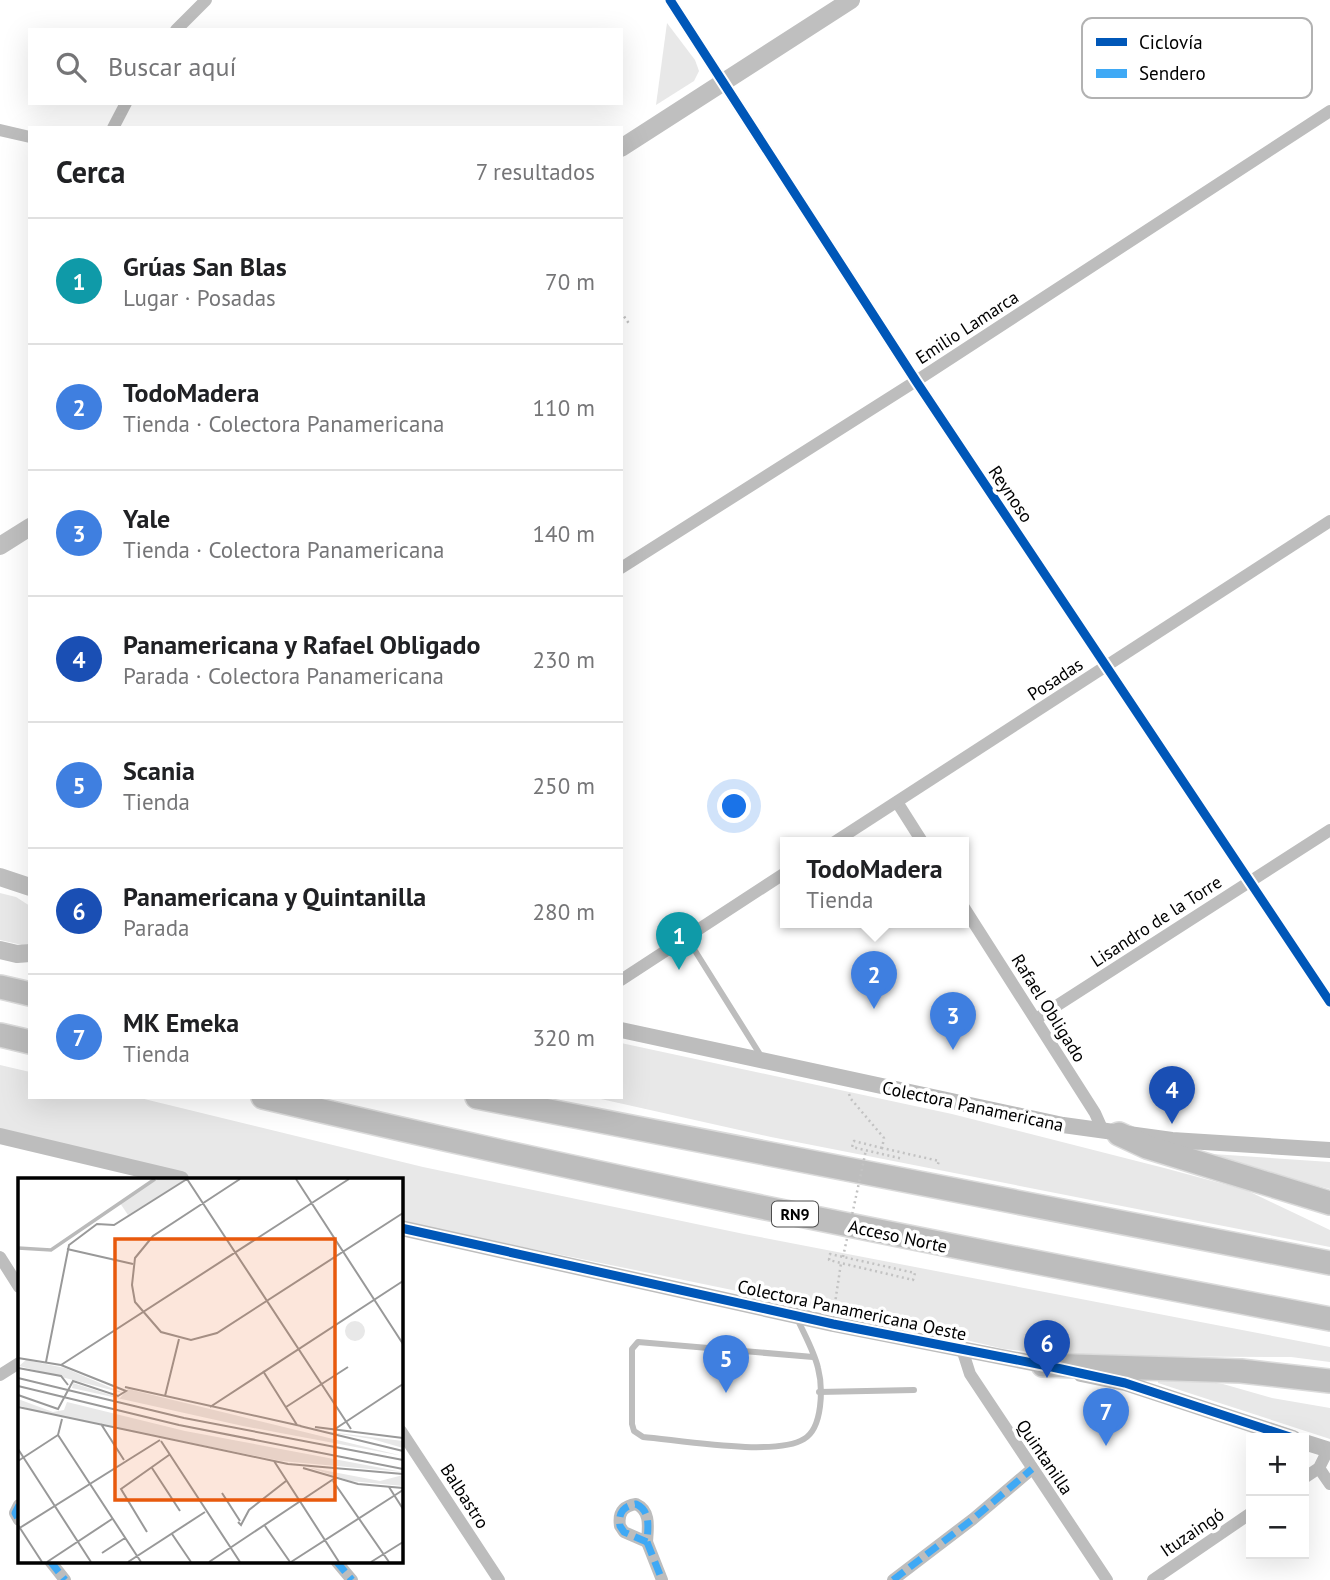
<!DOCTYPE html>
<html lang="es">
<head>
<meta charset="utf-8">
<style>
	:root { --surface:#fff; --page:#f2f2f2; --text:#202124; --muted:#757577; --line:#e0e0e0; --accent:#ea580c }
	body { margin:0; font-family:"PT Sans",sans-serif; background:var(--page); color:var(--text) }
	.controls { position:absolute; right:21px; bottom:21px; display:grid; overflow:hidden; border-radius:0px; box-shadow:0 7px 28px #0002 }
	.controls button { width:63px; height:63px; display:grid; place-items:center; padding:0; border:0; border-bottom:2px solid var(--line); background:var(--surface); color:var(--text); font:35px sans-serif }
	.you { position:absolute; left:735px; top:807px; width:24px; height:24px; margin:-18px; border:5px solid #fff; border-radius:50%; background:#1a73e8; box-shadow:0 0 0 10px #1a73e833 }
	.badge { display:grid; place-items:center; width:46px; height:46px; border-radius:50%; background:var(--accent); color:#fff; font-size:23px; font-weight:700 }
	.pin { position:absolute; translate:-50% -58px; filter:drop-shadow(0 2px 4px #0008) }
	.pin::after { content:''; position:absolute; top:37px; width:24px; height:21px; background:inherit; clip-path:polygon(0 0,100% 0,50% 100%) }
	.popup { position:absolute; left:780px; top:837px; width:189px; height:91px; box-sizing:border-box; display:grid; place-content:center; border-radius:0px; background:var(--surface); filter:drop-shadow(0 2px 5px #0005); font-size:23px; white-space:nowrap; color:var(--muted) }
	.popup b { font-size:26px; color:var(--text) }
	.popup::after { content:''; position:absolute; left:50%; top:100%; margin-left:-14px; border:14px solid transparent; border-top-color:var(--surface) }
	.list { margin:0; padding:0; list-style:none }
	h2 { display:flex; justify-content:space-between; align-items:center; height:91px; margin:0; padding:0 28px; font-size:30px }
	h2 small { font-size:23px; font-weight:400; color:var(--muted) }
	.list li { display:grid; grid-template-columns:46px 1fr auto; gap:21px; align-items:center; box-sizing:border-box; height:126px; padding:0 28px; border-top:2px solid var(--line) }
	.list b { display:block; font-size:26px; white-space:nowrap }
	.list p { margin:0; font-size:23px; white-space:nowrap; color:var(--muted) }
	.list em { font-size:23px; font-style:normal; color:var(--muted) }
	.icon { flex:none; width:38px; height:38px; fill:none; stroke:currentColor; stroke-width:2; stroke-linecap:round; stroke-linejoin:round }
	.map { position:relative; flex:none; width:1330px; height:1580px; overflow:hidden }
	.search { position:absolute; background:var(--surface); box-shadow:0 7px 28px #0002; left:28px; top:28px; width:595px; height:77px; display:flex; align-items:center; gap:18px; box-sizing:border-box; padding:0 24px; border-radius:0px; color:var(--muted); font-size:26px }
	.panel { position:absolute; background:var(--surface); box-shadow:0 7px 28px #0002; left:28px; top:126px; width:595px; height:973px; border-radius:0px }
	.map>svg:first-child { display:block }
	.green { fill:#e8e8e8 }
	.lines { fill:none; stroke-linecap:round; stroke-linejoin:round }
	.motorway-casing { stroke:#dbdbdb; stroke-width:26 }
	.path { stroke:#c2c2c2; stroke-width:2.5; stroke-dasharray:2 3.5; stroke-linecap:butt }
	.service { stroke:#bdbdbd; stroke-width:6 }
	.minor { stroke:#bdbdbd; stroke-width:12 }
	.tertiary { stroke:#bdbdbd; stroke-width:16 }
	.secondary { stroke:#bfbfbf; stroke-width:18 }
	.motorway { stroke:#bdbdbd; stroke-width:23 }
	.path-bridge { stroke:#c2c2c2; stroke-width:2.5; stroke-dasharray:2 3.5; stroke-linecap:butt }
	.quiet { stroke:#3fa9f5; stroke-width:7; stroke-dasharray:14 7; stroke-linecap:butt }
	.cycleway-casing { stroke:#fff; stroke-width:13 }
	.cycleway { stroke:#0057b8; stroke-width:9 }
	.labels { text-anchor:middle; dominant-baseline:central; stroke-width:7; stroke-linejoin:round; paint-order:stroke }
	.shield { fill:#fff; stroke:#4c4c4c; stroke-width:2 }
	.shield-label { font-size:16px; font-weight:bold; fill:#000 }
	.street-label { font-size:18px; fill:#000; stroke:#fff }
	.inset-river { fill:none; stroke:#bababa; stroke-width:3.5 }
	.inset-road { fill:none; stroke:#999; stroke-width:2 }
	.view { fill:#e8590c; fill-opacity:0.15; stroke:#e8590c; stroke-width:3.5 }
	.inset-edge { fill:none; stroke:#000; stroke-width:3.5 }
	.key { fill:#fff; stroke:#b2b2b2; stroke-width:2 }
	.key-label { font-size:19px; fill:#000 }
</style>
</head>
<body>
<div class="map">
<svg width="1330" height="1580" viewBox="0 0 1330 1580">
	<rect width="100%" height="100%" fill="#fff"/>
	<g class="green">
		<polygon points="667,23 695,60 699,71 694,81 656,105"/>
		<polygon points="0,893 16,897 30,906 30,944 22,945 0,940"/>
		<polygon points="621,1043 952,1114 1168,1169 1246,1190 1330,1230 1330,1247 771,1137 592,1097 621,1097"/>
		<polygon points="0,1065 30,1072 30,1097 136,1097 423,1167 744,1234 1330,1347 1330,1362 1291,1357 1071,1356 1004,1349 903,1325 401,1222 401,1179 199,1179 0,1131"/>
		<polygon points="1183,1152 1330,1162 1330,1189"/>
		<polygon points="1158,1380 1197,1380 1223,1384 1272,1398 1330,1408 1330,1439 1158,1383"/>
	</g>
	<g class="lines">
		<defs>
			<g id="motorway">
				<polyline points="0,987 30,994"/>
				<polyline points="0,1035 30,1042"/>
				<path d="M263,1097C616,1181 973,1251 1330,1319"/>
				<polyline points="477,1097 1330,1263"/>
				<polyline points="1119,1134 1147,1147 1330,1203"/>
				<polyline points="1043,1365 1241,1371 1330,1381"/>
			</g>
		</defs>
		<use href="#motorway" class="motorway-casing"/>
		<g class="path">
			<polyline points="621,312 630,325"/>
			<polyline points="849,1094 851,1099 884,1138 882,1148 939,1161 937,1167"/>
			<polyline points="882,1148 854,1141 852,1147 903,1159"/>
			<polyline points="834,1310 841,1263 913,1280 915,1273 830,1254 829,1260 841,1263"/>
		</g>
		<g class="service">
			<polyline points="687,938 761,1056"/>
			<path d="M797,1318C804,1334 814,1351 818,1368C823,1387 823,1428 804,1439C775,1457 679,1440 643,1437L634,1431L632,1424V1349L638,1342L813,1357"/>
			<polyline points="819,1392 914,1390"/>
		</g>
		<g class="minor">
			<polyline points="670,0 916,381 1330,1002"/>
			<polyline points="176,30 206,0"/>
			<polyline points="113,128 126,103"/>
			<polyline points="0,130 30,137"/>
			<polyline points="621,568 916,381 1330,111"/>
			<polyline points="897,802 923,843"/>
			<polyline points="833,843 1330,521"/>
			<polyline points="963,906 1095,1113 1103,1131"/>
			<polyline points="621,980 785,873"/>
			<polyline points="1036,1019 1330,830"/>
			<polyline points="0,1257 19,1287"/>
			<polyline points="962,1349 970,1374 1107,1580"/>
			<polyline points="0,1375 19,1363"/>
			<polyline points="401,1431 499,1580"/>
			<polyline points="1319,1468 1330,1484"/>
			<polyline points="1304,1478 1319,1468 1328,1450"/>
			<path d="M636,1504C651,1511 648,1527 647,1542L624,1532L620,1526C618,1513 623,1506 636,1504Z"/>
			<polyline points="19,1505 15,1513 19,1520"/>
			<polyline points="647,1542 662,1580"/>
			<polyline points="50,1561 65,1580"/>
			<polyline points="336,1561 352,1580"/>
			<polyline points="893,1580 973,1519 1032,1469"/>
			<polyline points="1153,1580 1251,1513"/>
		</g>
		<g class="tertiary">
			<polyline points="621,1030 1063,1125 1172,1140 1330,1150"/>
			<polyline points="0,1136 181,1179"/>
			<polyline points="401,1228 833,1324 1053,1367"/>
			<polyline points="1081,1374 1125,1383 1293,1438"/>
			<polyline points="1304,1442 1330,1450"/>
		</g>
		<g class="secondary">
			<polyline points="621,148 851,0"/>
			<polyline points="0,546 30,527"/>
			<polyline points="0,877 30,887"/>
			<polyline points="0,950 17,954 30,953"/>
		</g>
		<use href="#motorway" class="motorway"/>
		<polyline class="path-bridge" points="843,1257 866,1150"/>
		<g class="quiet">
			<path d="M636,1504C651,1511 648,1527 647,1542L624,1532L620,1526C618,1513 623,1506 636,1504Z"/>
			<polyline points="19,1505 15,1513 19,1520"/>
			<polyline points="647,1542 662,1580"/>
			<polyline points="50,1561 65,1580"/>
			<polyline points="336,1561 352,1580"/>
			<polyline points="893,1580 973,1519 1032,1469"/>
		</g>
		<defs>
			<g id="cycleway">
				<polyline points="670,0 916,381 1330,1002"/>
				<polyline points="401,1228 833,1324 1043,1365 1125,1383 1293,1438"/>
			</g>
		</defs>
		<use href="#cycleway" class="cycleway-casing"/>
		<use href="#cycleway" class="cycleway"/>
	</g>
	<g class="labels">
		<rect class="shield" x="772" y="1201.5" width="46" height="25" rx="5"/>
		<g class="shield-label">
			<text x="795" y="1214">RN9</text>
		</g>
		<g class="street-label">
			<text transform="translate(967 327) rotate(-33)">Emilio Lamarca</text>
			<text transform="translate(1011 494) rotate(56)">Reynoso</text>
			<text transform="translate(1055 679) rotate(-33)">Posadas</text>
			<text transform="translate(1156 921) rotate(-33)">Lisandro de la Torre</text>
			<text transform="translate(1049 1008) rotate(58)">Rafael Obligado</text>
			<text transform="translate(973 1106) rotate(12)">Colectora Panamericana</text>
			<text transform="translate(898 1236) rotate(12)">Acceso Norte</text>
			<text transform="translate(852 1310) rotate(12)">Colectora Panamericana Oeste</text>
			<text transform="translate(1045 1457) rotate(56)">Quintanilla</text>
			<text transform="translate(465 1496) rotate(57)">Balbastro</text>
			<text transform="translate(1192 1532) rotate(-34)">Ituzaingó</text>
		</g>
	</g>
	<g transform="translate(18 1178)">
		<rect width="385" height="385" fill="#fff"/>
		<path d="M140,1H169L110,37L102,25ZM327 153a10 10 0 1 1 20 0a10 10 0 1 1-20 0ZM8,182L47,190L105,215L1,188ZM55,205L102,220L110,211L385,278L225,248L54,210ZM0,221L35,234L46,232L49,224L167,253L385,294L263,283L17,233L0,227ZM295,252L385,263V270L354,261ZM289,289L362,303L385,297V308L333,303Z" fill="#e8e8e8"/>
		<path class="inset-river" d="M0,70L33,72L137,1"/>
		<path class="inset-road" d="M169,1L333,251M222,1L135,58L117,80L114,107L117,124L143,154L173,162L199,155L385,35M278,1L385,166M49,71L115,86M0,180L43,187L108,213L100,218L55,203L40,231L0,217M28,184L51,67L79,46L96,47L169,1M43,187L331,1M0,190L43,198L50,207M245,193L279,247M0,200L166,240L385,282M0,208L161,247L385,291M107,209L283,248M147,218L161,161M0,229L270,286M192,229L385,103M268,229L330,189M83,246L106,282M282,248L385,273M297,249L385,260M317,251L385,206M40,257L123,384M143,263L222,384M0,271L73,384M0,283L40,257L44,241M256,283L321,384M270,286L385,296M134,290L162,333M285,290L340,306L385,310M315,303L371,384M371,309L385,331M204,315L222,343M220,344L223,347L231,332L268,303M0,347L24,384M247,348L272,384M0,351L142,262M129,354L103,311L151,277M154,356L173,384M84,375L107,360M29,384L94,341M110,384L187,334M191,384L317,300M273,384L385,312M353,384L385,364"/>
		<path class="view" d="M97,61H317V322H97Z"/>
		<rect width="385" height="385" class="inset-edge"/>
	</g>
	<rect x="1082" y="18" width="230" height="80" rx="10" class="key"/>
	<rect x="1096" y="38" width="31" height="8" fill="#0057b8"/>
	<rect x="1096" y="69" width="31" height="9" fill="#3fa9f5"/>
	<g class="key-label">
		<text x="1139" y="49">Ciclovía</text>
		<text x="1139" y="80">Sendero</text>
	</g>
</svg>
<div class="controls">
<button>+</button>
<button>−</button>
</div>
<div class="you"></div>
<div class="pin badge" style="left:679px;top:970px;background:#0f9aa8">1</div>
<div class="pin badge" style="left:874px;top:1009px;background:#3f7fe0">2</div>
<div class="popup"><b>TodoMadera</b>Tienda</div>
<div class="pin badge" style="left:953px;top:1050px;background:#3f7fe0">3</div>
<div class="pin badge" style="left:1172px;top:1124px;background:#1a4fb4">4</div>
<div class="pin badge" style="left:726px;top:1393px;background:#3f7fe0">5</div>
<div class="pin badge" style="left:1047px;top:1378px;background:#1a4fb4">6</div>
<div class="pin badge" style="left:1106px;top:1446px;background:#3f7fe0">7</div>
<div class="search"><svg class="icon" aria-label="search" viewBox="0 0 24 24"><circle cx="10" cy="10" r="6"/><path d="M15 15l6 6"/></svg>Buscar aquí</div>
<section class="panel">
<h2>Cerca<small>7 resultados</small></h2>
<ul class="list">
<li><span class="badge" style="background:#0f9aa8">1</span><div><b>Grúas San Blas</b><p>Lugar · Posadas</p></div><em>70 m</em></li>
<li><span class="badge" style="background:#3f7fe0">2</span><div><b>TodoMadera</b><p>Tienda · Colectora Panamericana</p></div><em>110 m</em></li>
<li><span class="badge" style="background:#3f7fe0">3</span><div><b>Yale</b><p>Tienda · Colectora Panamericana</p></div><em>140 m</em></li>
<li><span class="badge" style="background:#1a4fb4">4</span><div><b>Panamericana y Rafael Obligado</b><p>Parada · Colectora Panamericana</p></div><em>230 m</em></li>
<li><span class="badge" style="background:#3f7fe0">5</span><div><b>Scania</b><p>Tienda</p></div><em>250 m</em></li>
<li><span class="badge" style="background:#1a4fb4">6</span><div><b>Panamericana y Quintanilla</b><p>Parada</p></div><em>280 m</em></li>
<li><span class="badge" style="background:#3f7fe0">7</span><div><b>MK Emeka</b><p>Tienda</p></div><em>320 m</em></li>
</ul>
</section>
</div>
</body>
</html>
